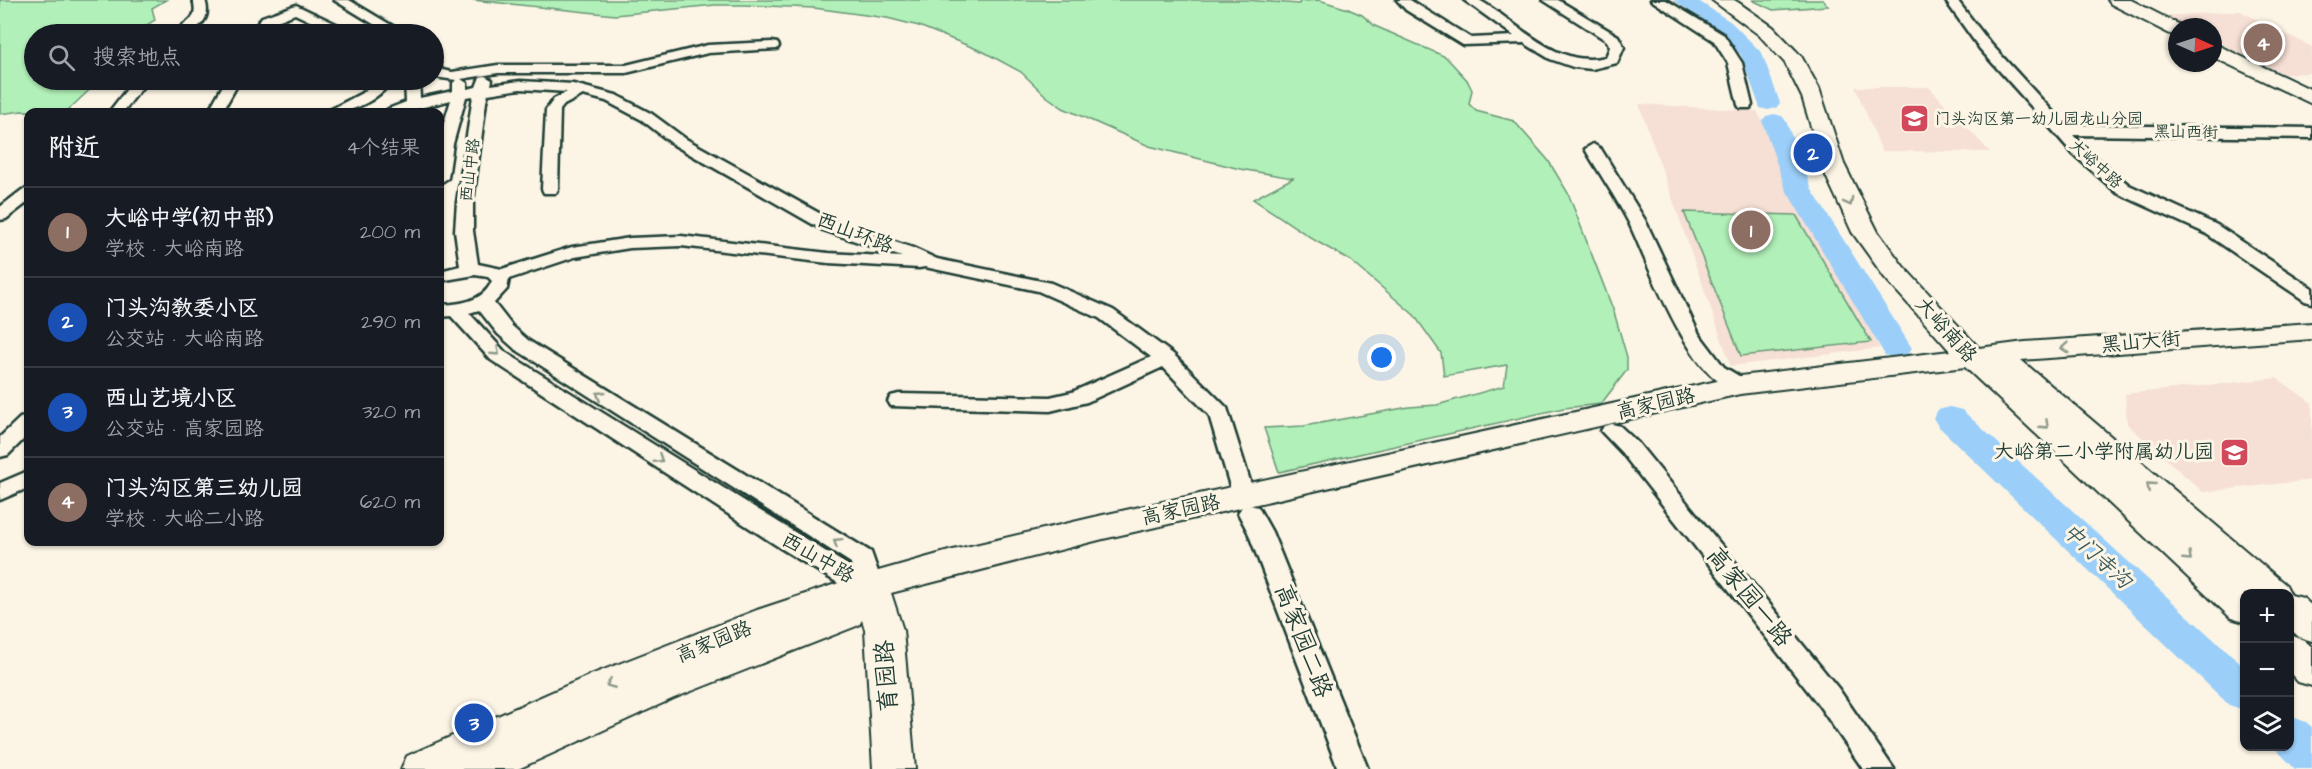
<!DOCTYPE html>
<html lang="zh">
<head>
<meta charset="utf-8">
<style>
	:root { --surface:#171b24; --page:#20242c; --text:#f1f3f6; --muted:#9ea1a6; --line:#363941; --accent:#0b8043 }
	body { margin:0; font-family:"Architects Daughter","LXGW WenKai TC",sans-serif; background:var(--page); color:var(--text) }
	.controls { position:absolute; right:18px; bottom:18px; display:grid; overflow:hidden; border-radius:12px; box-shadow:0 2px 4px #0004 }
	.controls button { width:54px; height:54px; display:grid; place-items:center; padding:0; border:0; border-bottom:2px solid var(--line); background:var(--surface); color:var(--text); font:30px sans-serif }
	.compass { position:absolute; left:2168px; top:18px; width:54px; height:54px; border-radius:50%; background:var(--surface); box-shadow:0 2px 4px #0004; rotate:93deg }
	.you { position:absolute; left:1382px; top:358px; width:21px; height:21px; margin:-15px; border:4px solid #fff; border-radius:50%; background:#1a73e8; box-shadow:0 0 0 9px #1a73e833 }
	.badge { display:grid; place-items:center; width:39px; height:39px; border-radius:50%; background:var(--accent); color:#fff; font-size:20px; font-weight:700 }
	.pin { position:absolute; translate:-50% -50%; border:3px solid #fff; box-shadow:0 2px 6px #0006 }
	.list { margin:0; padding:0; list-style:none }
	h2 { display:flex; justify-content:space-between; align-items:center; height:78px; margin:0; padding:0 24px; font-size:26px }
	h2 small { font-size:20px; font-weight:400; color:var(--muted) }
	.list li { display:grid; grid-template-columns:39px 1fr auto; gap:18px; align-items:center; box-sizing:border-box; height:90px; padding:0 24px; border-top:2px solid var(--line) }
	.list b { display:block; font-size:22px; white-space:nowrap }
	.list p { margin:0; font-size:20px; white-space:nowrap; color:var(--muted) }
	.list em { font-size:20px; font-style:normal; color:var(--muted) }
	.icon { flex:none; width:33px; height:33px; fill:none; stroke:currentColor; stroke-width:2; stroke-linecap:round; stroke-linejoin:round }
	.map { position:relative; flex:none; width:2312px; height:769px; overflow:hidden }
	.search { position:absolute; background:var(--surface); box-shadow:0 2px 4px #0004; left:24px; top:24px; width:420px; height:66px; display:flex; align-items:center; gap:15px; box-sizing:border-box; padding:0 21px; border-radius:33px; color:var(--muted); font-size:22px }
	.panel { position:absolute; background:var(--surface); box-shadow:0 2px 4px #0004; left:24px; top:108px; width:420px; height:438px; border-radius:12px }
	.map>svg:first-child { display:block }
	.built { fill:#f6dfd4 }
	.green { fill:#b1f0b8; stroke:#689676; stroke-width:1.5 }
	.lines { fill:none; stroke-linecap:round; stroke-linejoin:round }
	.river { fill:#9bcff9; fill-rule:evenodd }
	.street-casing { stroke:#1f3d34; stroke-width:5 }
	.secondary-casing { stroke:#1f3d34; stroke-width:4 }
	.street { fill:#fcf5e5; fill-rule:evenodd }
	.secondary { fill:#fcf5e5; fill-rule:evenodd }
	.oneway { stroke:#8e998c }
	.labels { text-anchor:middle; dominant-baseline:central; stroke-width:6; stroke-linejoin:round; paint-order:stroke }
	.far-poi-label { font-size:16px; fill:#1f3d34; stroke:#fcf5e5; text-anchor:start }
	.far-street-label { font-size:16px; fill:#1f3d34; stroke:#fcf5e5 }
	.street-label { font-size:20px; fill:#1f3d34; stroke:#fcf5e5 }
	.poi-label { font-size:20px; fill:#1f3d34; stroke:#fcf5e5; text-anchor:end }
	.water-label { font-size:21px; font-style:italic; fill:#385a5b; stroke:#fcf5e5 }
	.near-street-label { font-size:24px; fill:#1f3d34; stroke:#fcf5e5 }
</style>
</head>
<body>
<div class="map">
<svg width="2312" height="769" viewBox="0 0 2312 769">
	<rect width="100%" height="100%" fill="#fcf5e5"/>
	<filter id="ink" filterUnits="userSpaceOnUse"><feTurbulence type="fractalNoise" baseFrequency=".0167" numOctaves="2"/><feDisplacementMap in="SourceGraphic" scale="12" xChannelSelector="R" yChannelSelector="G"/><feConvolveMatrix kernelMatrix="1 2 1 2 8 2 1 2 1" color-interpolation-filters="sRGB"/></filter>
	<g filter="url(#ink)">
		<g class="built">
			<polygon points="2240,11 2312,47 2312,73 2284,74 2213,40 2213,27 2187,27 2163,16"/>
			<polygon points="1855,87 1929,87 1990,152 1882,151"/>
			<polygon points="1639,104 1757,111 1880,348 1731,366"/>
			<polygon points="2277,378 2312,403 2312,480 2203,492 2127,424 2125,394"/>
		</g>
		<g class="green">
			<polygon points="0,0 166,0 152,8 155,20 133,34 34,34 34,80 100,80 66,112 22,111 0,114"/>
			<polygon points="472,0 1246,0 1299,4 1300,1 1319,0 1348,9 1362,15 1375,26 1446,57 1467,80 1472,90 1469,104 1476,111 1514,121 1548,160 1568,193 1614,312 1627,357 1627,370 1601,404 1564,408 1279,472 1264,428 1304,426 1409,407 1437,405 1504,386 1507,365 1444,376 1441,353 1414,315 1351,261 1316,241 1253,199 1293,178 1240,169 1149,146 1063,108 1046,96 1021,72 984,52 919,26 887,18 814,8 745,5 715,5 615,15"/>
			<polygon points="1752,0 1823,0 1828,6 1773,10"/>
			<polygon points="1684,212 1796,215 1871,342 1741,356"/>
		</g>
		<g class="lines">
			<g class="river">
				<polygon points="1673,0 1697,0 1731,22 1762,53 1780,103 1776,108 1768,110 1760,108 1741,55 1717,30"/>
				<polygon points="1774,114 1782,116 1786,121 1812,190 1912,348 1907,355 1896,358 1885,355 1786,190 1762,121 1766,116"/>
				<polygon points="1950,407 1962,410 2244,667 2244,710 2229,705 1938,426 1933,418 1938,410"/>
				<polygon points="2290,716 2306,722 2312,727 2312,769 2295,769 2273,746 2290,746"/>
			</g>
			<defs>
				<g id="street">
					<path d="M193,0H205C213,22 194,34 174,34C183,21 200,22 193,0Z"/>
					<polygon points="334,0 349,0 406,34 390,34"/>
					<path d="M1397,0H1410L1471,38L1514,36L1464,0H1479C1519,23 1556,69 1606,57L1610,47L1607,41L1543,0H1558L1618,36L1624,47L1617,63L1592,69L1573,67L1550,59L1524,43L1463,45L1406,10Z"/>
					<polygon points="1651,0 1666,0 1724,35 1742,63 1752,105 1750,108 1740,108 1738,105 1728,63 1714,41"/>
					<polygon points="1945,0 1957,0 1990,43 2065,125 2312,128 2312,138 2073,135 2086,149 2129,185 2217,225 2312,288 2312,303 2305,301 2205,233 2117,193 2074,155 2055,133 1980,49"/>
					<polygon points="296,5 351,31 353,34 337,34 295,14 272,23 263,34 250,34 262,17"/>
					<path d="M772,42L777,43L779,46L777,49L708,53L626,73H498L461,79L467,83V89L476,87L480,77L485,76L492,80L491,85L520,81L573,84L616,95L652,114L686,139L835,222L913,248L937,259L1051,283L1113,310L1173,354L1227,408L1255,497L1251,503L1243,505L1235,503L1209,415L1163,367L1087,402L1050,411L891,406L888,401L891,396L899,394L1050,397L1072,392L1151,357L1099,318L1038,291L925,267L919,268L828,263L681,246L630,248L575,257L509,279L507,289L494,303L512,326L529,341L871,552L883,586L879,593L870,595L838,583L779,547L491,360L451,316L440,317V305C460,304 483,302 492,281L488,277L475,275L440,281V271L460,266L455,231L457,202L473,96L466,97L453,144L448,178L440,183V136L451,100L405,112H386L388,109L406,102L405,80H419L420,98L453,91V83L456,80L434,77V59L439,60L442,70L452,72L498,65H626L708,45ZM520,89L567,92L554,99L546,110L542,189L544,193H556L558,189L560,110L564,105L583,95L606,101L642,120L674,145L823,230L902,257L828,253L681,236L630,238L572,247L502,269L478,264L473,231V202L486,102L488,94ZM479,310L498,334L515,349L851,563L852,568L505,352L469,313Z"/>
					<polygon points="134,80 148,80 123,112 109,112"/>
					<polygon points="226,80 240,80 222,112 208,112"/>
					<path d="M378,80H393C378,100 351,115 326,112L364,92Z"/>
					<path d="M1593,144L1601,149L1645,220L1699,334L1724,367L1747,381L1751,385L1747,389C1696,402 1646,257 1628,221C1615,196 1599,173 1585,149Z"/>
					<polygon points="28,189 28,202 6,219 0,220 0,207 22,190"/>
					<polygon points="28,416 28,435 8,455 0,457 0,437 20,418"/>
					<polygon points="1612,424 1620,426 1638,443 1838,688 1894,769 1863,769 1818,704 1622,453 1601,431 1604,426"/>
					<polygon points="28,471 28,488 0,500 0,483"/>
					<polygon points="1250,505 1258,507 1272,532 1368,769 1338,769 1248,532 1238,513 1242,507"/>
				</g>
				<g id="secondary">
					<polygon points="1712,0 1734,0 1739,3 1773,27 1801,56 1819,88 1844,164 1878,232 1903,266 1979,348 2025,342 2312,323 2312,339 2021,360 2286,585 2291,595 2303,598 2312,606 2312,641 2299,637 2290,629 2290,594 2244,594 2244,622 2231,618 1965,367 1740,394 1103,539 891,593 903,630 915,769 873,769 865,630 862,620 859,625 674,698 518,769 401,769 407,756 593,674 757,610 857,577 949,551 1103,515 1740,376 1950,351 1885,278 1852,232 1826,176 1802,97 1785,63 1759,35"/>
					<polygon points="2108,0 2131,0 2184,27 2177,27 2177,36 2170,34 2111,4"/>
					<polygon points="2213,43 2312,90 2312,104 2213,57"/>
					<polygon points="2290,635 2304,640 2312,647 2312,686 2298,682 2290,673"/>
				</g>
			</defs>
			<use href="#street" class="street-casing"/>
			<use href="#secondary" class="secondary-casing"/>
			<use href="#street" class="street"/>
			<use href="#secondary" class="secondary"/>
		</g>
		<defs><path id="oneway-chevron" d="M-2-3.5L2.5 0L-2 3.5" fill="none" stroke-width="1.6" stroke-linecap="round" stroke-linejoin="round" transform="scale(1.5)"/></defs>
		<g class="oneway">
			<use href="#oneway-chevron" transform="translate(1849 202) rotate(62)"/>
			<use href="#oneway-chevron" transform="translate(2065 348) rotate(175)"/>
			<use href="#oneway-chevron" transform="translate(496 352) rotate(43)"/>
			<use href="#oneway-chevron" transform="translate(600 395) rotate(-148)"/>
			<use href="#oneway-chevron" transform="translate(2045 425) rotate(43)"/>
			<use href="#oneway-chevron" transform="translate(659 459) rotate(33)"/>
			<use href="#oneway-chevron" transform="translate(2150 486) rotate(-139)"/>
			<use href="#oneway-chevron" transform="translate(837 542) rotate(-148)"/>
			<use href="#oneway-chevron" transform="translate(2188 557) rotate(43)"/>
			<use href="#oneway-chevron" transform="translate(610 684) rotate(158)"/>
		</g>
	</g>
	<defs>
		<symbol id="school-square" viewBox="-11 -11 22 22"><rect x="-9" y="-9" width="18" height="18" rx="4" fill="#d1495b" stroke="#fcf5e5"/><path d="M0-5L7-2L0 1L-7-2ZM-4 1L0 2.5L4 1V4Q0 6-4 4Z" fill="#fff"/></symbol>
	</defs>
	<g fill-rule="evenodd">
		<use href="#school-square" x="1898" y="102" width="33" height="33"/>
		<use href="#school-square" x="2218" y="436" width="33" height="33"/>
	</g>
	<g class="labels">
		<g class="far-poi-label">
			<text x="1935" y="119">门头沟区第一幼儿园龙山分园</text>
		</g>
		<g class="far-street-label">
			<text transform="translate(2186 132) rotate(1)">黑山西街</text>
			<text transform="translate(2096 164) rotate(42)">大峪中路</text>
			<text transform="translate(470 170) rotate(-83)">西山中路</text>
		</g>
		<g class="street-label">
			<text transform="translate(855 233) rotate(21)">西山环路</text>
			<text transform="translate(1946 330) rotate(48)">大峪南路</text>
			<text transform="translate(2141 342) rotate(-5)">黑山大街</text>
			<text transform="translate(1656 404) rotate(-13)">高家园路</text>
			<text transform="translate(1181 510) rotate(-12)">高家园路</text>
			<text transform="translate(818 558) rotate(30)">西山中路</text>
			<text transform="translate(714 642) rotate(-22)">高家园路</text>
		</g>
		<g class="poi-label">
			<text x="2214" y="452">大峪第二小学附属幼儿园</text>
		</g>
		<g class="water-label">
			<text transform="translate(2097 556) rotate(43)">中门寺沟</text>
		</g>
		<g class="near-street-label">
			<text transform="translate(1749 597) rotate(51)">高家园一路</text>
			<text transform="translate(1303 641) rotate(69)">高家园二路</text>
			<text transform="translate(887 676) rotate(-94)">育园路</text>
		</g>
	</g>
</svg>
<div class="controls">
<button>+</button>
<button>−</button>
<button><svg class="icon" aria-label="layers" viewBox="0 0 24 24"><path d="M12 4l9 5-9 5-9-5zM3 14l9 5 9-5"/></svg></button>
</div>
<svg class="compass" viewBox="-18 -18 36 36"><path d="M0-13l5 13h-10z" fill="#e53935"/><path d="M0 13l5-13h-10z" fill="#9ea1a6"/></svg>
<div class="you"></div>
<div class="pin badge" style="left:1751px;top:230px;background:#8d6e63">1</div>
<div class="pin badge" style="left:1813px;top:153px;background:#1a4fb4">2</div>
<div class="pin badge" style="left:474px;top:723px;background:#1a4fb4">3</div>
<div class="pin badge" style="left:2263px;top:43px;background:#8d6e63">4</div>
<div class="search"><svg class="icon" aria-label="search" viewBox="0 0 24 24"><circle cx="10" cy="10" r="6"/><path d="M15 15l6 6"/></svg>搜索地点</div>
<section class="panel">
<h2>附近<small>4个结果</small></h2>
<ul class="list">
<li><span class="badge" style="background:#8d6e63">1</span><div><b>大峪中学(初中部)</b><p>学校 · 大峪南路</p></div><em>200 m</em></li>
<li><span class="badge" style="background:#1a4fb4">2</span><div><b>门头沟教委小区</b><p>公交站 · 大峪南路</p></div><em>290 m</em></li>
<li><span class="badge" style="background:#1a4fb4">3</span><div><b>西山艺境小区</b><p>公交站 · 高家园路</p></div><em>320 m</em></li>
<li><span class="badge" style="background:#8d6e63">4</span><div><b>门头沟区第三幼儿园</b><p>学校 · 大峪二小路</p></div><em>620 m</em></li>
</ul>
</section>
</div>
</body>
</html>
